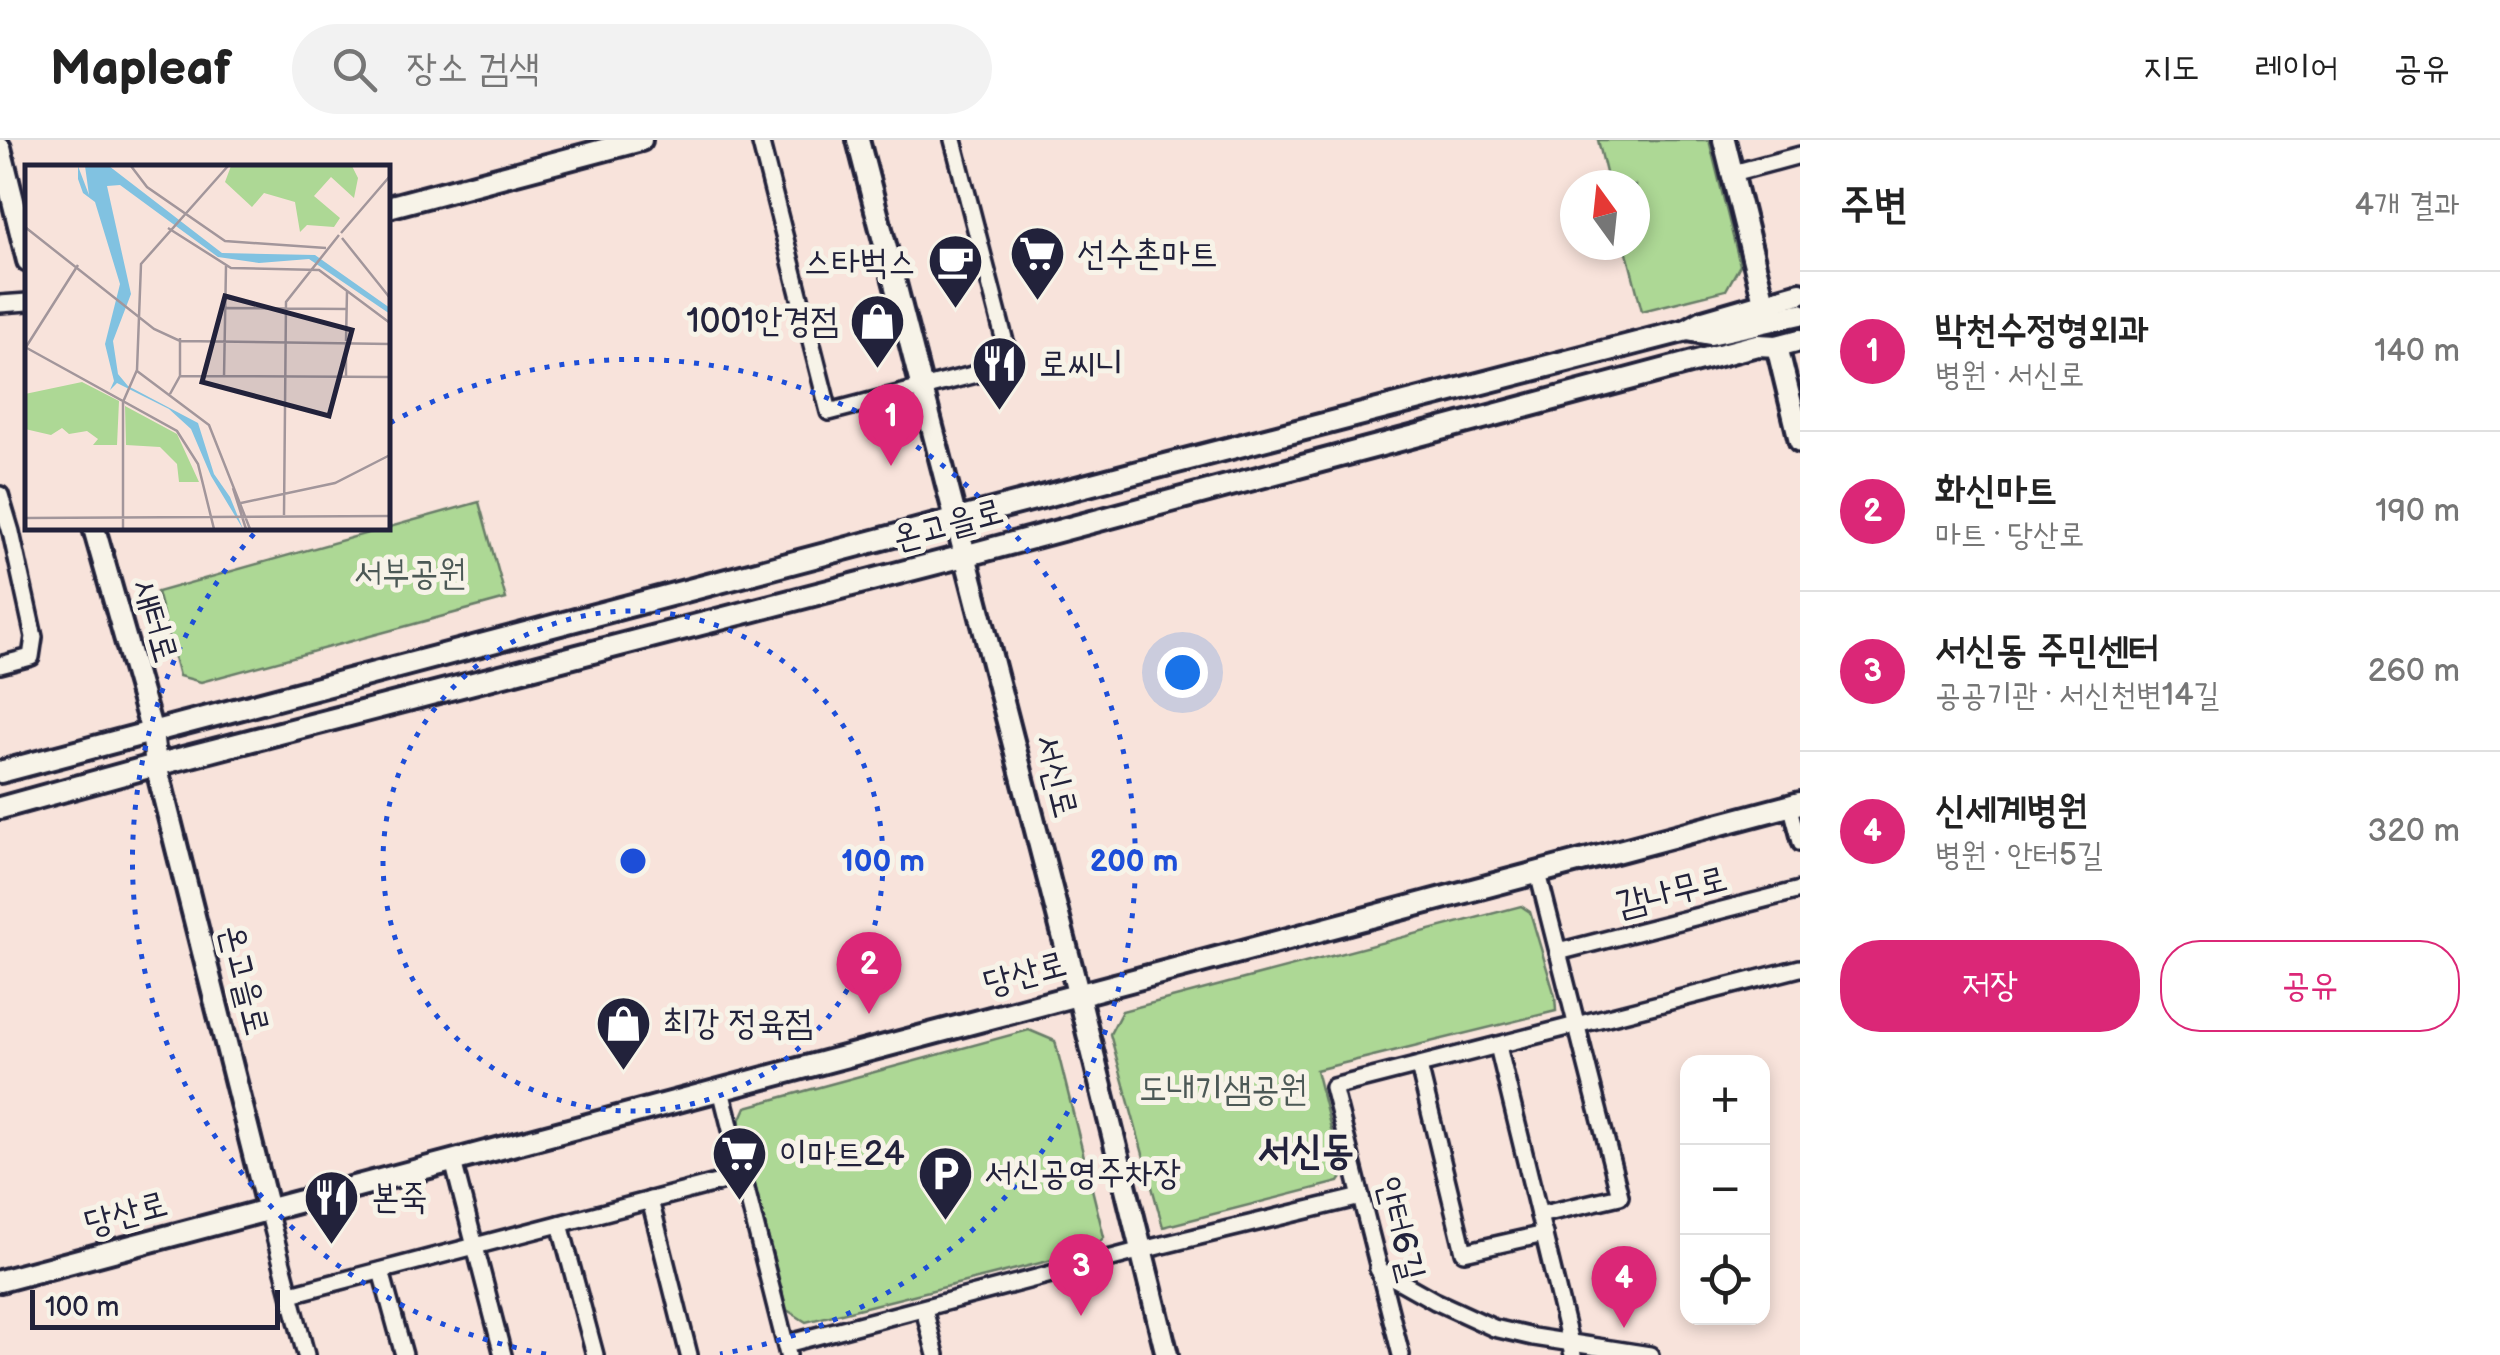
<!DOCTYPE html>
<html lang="ko">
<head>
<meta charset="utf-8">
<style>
	:root { --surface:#fff; --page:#f2f2f2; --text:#222; --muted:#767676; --line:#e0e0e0; --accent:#db2777 }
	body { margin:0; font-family:"Balsamiq Sans","Poor Story",sans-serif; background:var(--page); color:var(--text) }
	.controls { position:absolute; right:30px; bottom:30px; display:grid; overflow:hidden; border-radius:20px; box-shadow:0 5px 15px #0003 }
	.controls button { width:90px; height:90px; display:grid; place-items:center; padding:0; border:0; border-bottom:2px solid var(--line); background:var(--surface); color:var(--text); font:50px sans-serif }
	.compass { position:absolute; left:1560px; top:30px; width:90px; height:90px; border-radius:50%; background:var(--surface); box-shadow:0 5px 15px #0003; rotate:345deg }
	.scale { position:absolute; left:30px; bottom:25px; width:250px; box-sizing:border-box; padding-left:10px; border:5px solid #22223b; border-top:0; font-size:28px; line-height:35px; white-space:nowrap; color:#22223b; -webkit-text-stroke:8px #f7f3e8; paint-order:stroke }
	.you { position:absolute; left:1182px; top:532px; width:35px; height:35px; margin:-25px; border:8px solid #fff; border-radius:50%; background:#1a73e8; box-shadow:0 0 0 15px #1a73e833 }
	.badge { display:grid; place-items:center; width:65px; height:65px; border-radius:50%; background:var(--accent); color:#fff; font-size:32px; font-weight:700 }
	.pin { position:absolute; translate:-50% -82px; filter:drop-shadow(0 2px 5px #0008) }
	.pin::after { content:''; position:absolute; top:52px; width:35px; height:30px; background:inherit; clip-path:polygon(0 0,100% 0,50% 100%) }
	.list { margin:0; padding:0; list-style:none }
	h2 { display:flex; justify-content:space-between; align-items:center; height:130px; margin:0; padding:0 40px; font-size:42px }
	h2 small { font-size:32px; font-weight:400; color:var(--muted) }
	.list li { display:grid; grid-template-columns:65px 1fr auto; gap:30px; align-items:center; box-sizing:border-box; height:160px; padding:0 40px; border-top:2px solid var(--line) }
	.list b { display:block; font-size:38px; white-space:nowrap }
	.list p { margin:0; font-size:32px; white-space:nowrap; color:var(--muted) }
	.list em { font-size:32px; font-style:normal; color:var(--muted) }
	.actions { display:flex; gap:20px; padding:30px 40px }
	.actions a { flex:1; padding:22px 0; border:2px solid var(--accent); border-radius:40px; text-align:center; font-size:35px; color:var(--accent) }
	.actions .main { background:var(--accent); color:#fff }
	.icon { flex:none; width:55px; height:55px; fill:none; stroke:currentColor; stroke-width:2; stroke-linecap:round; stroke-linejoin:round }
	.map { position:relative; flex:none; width:1800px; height:1215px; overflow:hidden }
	header { display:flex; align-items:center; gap:60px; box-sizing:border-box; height:140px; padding:0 50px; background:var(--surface); border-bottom:2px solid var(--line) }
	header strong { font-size:48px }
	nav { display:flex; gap:55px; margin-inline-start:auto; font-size:35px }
	.search { width:700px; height:90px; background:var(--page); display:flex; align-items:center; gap:25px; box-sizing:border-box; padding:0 35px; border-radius:55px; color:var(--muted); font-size:38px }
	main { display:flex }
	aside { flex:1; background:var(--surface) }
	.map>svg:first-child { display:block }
	.green { fill:#add895; stroke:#687d68; stroke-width:2.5 }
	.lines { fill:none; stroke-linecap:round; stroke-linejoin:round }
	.pedestrian-casing { stroke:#22223b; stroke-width:20 }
	.minor-casing { stroke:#22223b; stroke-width:22 }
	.tertiary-casing { stroke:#22223b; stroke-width:28 }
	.pedestrian { stroke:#f7f3e8; stroke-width:12 }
	.minor { stroke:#f7f3e8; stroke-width:15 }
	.tertiary { stroke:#f7f3e8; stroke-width:20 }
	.ring { fill:none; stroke:#1d4ed8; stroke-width:5; stroke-dasharray:5 10 }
	.labels { text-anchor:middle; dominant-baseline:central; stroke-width:10; stroke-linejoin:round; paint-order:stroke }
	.poi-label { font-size:35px; fill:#22223b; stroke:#f7f3e8; text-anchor:start }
	.street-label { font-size:35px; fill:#22223b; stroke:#f7f3e8 }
	.park-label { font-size:35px; fill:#4c5956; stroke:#f7f3e8 }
	.quarter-label { font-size:40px; font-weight:bold; fill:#22223b; stroke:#f7f3e8 }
	.inset-road { fill:none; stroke:#a2969b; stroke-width:2.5 }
	.view { fill:#22223b; fill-opacity:0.15; stroke:#22223b; stroke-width:5 }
	.inset-edge { fill:none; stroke:#22223b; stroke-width:5 }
	.centre { fill:#1d4ed8; stroke:#f7f3e8; stroke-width:5 }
	.ring-label { font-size:30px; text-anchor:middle; font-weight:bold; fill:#1d4ed8; stroke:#f7f3e8; stroke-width:10; stroke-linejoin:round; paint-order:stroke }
</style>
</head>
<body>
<header>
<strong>Mapleaf</strong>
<div class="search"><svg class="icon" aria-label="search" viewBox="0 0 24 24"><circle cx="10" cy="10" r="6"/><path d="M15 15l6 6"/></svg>장소 검색</div>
<nav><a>지도</a><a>레이어</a><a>공유</a></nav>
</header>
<main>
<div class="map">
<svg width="1800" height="1215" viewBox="0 0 1800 1215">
	<rect width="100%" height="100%" fill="#f8e3db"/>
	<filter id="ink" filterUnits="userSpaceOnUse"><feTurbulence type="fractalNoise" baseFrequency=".01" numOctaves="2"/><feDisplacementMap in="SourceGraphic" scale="20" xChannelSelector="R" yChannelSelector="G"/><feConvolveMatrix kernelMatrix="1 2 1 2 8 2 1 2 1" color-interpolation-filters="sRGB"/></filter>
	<g filter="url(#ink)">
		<g class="green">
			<polygon points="1598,0 1709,0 1740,125 1726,150 1642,171 1625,105 1635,105 1635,45 1609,45"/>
			<polygon points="479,362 506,459 201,542 179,536 157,452"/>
			<polygon points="1521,766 1530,772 1555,856 1556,871 1316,930 1343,1036 1339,1042 1163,1087 1110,894 1122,871"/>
			<polygon points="1029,890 1055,901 1104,1097 1092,1110 806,1182 787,1170 739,983 746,967"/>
		</g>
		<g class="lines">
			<defs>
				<polyline id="pedestrian" points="1790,666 1800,704"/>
				<g id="minor">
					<polyline points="760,0 829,272 1011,225 953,0"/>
					<polyline points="1733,33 1800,15"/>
					<polyline points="0,164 28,162"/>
					<polyline points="0,355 11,392 34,497 31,517 0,525"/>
					<polyline points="1538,733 1620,1056 1539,1075"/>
					<polyline points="1558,812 1800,750"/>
					<polyline points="1498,906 1573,1215"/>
					<polyline points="1419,926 1464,1112 1544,1094"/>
					<polyline points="721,950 788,1215"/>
					<polyline points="453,1021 503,1215"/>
					<polyline points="650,1060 689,1215"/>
					<polyline points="268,1070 306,1215"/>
					<polyline points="560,1084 595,1215"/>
					<polyline points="1378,1129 1435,1161 1494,1188 1533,1197 1650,1215"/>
					<polyline points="381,1131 404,1215"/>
					<polyline points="291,1154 743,1036"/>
					<polyline points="924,1169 936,1215"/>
					<polyline points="786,1204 1142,1110 1361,1057"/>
					<polyline points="1401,1215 1333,947 1800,828"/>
				</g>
				<g id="tertiary">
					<polyline points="858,0 1078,853 1167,1215"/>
					<polyline points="1724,0 1764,162"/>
					<polyline points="0,8 28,121"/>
					<polyline points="388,67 641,0"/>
					<polyline points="1687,190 1710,194 1800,174"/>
					<polyline points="1777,206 1800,301"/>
					<polyline points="94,388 152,592 156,625 268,1070"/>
					<polyline points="0,632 1007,366 1687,190 1703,181 1800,153"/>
					<polyline points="0,668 156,625 964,416 1757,205 1777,206 1800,200"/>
					<polyline points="0,1141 1800,663"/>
				</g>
			</defs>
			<use href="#pedestrian" class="pedestrian-casing"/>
			<use href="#minor" class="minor-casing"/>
			<use href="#tertiary" class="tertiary-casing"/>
			<use href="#pedestrian" class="pedestrian"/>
			<use href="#minor" class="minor"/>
			<use href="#tertiary" class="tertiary"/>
		</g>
	</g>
	<g class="ring">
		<circle cx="633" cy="721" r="250"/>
		<path d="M546 1214A501 501 0 0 1 258 389M390 283A501 501 0 1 1 720 1214"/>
	</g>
	<defs>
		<symbol id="supermarket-pin" viewBox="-11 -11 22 30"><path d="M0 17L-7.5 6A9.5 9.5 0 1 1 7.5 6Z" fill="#22223b" stroke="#f7f3e8"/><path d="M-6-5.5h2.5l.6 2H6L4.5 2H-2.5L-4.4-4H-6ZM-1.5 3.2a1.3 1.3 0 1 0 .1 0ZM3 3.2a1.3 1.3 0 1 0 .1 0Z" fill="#fff"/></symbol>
		<symbol id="cafe-pin" viewBox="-11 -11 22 30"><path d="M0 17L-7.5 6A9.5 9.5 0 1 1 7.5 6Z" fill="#22223b" stroke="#f7f3e8"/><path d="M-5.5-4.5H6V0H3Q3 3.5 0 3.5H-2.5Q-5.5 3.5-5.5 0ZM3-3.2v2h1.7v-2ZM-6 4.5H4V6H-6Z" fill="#fff"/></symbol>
		<symbol id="shop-pin" viewBox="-11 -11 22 30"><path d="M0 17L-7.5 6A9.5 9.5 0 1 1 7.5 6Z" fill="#22223b" stroke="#f7f3e8"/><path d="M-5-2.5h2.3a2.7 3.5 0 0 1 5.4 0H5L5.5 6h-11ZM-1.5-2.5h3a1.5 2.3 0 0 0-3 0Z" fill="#fff"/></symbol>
		<symbol id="restaurant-pin" viewBox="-11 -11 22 30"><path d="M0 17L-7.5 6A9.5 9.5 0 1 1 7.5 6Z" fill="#22223b" stroke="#f7f3e8"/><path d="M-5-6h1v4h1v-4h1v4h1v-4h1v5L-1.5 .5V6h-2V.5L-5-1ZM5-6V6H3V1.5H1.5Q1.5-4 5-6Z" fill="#fff"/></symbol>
		<symbol id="parking-pin" viewBox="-11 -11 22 30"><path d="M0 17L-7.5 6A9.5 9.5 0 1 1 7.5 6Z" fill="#22223b" stroke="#f7f3e8"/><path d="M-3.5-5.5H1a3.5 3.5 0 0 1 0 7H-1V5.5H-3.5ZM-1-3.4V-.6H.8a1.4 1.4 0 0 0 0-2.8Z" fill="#fff"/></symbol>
	</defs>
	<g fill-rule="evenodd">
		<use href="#supermarket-pin" x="1006" y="82" width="63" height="86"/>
		<use href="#cafe-pin" x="924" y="90" width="63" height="86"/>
		<use href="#shop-pin" x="846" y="150" width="63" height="86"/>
		<use href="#restaurant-pin" x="968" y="192" width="63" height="86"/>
		<use href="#shop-pin" x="592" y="852" width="63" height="86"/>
		<use href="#supermarket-pin" x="708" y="982" width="63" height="86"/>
		<use href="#parking-pin" x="914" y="1002" width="63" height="86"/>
		<use href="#restaurant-pin" x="300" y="1026" width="63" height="86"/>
	</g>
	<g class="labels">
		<g class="poi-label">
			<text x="1077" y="114">선수촌마트</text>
			<text x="916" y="122" text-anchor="end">스타벅스</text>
			<text x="839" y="181" text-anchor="end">1001안경점</text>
			<text x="1039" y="224">로씨니</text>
			<text x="663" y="883">최강 정육점</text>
			<text x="779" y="1014">이마트24</text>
			<text x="984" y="1033">서신공영주차장</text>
			<text x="371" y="1057">본죽</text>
		</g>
		<g class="street-label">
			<text transform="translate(948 385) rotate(-15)">온고을로</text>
			<text transform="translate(155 481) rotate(74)">새터로</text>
			<text transform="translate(1056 636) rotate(76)">서신로</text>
			<text transform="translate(1672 752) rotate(-14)">감나무로</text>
			<text transform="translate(1025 834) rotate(-15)">당산로</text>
			<text transform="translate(244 840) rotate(76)">온고을로</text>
			<text transform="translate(126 1074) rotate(-15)">당산로</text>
			<text transform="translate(1400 1089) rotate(76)">안터6길</text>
		</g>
		<g class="park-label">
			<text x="410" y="433">서부공원</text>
			<text x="1223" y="949">도내기샘공원</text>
		</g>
		<g class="quarter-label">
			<text x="1306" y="1011">서신동</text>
		</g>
	</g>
	<g transform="translate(25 25)">
		<rect width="365" height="365" fill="#f8e3db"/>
		<path d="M206,1H327L333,13L329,33L306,12L289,31L315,53L309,62L282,60L275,67L270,37L239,28L227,42L200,17ZM57,217L94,236L92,280H68L73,274L62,266L44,269L37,263L26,270L0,264V229ZM100,241L152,269L174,317H154L152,299L135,282L101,280Z" fill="#add895"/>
		<path d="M53,1L64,30L60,1H84L197,88L290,90L365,143V149L284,94L234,98L193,92L95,20L82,21L106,129L88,176L93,209L103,221L173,258L189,309L205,332L218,364L186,311L166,264L144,244L92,218L85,225L89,216L80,179L95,119L70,37L58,28L53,14Z" fill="#81c2e1"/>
		<path class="inset-road" d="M106,1L122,22L200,76L301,83M0,62L129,164L155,176L365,179M143,63L206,103L294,105L365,158M316,68L365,11M317,73L365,133M199,143L322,144M321,176L322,126M0,182L152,266L173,299L189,364M1,182L53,100M112,206L184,260L225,364M155,211V173M199,212L201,101M321,212V179M145,229L155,211L365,212M208,323L221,364M216,338L310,318L365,290M259,350L261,137L314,70M0,353L365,351M98,364V237L112,205L116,99L203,1"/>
		<path class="view" d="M200,131L327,165L304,251L177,217Z"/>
		<rect width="365" height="365" class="inset-edge"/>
	</g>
	<circle cx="633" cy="721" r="15" class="centre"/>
	<g class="ring-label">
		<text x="883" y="731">100 m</text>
		<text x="1134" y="731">200 m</text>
	</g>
</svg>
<div class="controls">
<button>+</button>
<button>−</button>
<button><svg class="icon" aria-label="locate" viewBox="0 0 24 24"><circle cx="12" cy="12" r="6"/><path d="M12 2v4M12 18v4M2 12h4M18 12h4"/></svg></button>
</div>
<svg class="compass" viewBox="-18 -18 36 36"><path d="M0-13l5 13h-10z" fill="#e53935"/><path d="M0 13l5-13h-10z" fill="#767676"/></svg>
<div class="scale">100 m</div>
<div class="you"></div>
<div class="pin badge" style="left:891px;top:326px">1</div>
<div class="pin badge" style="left:869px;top:874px">2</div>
<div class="pin badge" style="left:1081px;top:1176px">3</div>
<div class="pin badge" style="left:1624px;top:1188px">4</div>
</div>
<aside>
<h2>주변<small>4개 결과</small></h2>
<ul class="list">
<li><span class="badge">1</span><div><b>박천수정형외과</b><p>병원 · 서신로</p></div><em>140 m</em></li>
<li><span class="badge">2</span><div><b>화신마트</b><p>마트 · 당산로</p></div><em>190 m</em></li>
<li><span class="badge">3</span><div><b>서신동 주민센터</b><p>공공기관 · 서신천변14길</p></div><em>260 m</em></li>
<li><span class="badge">4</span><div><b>신세계병원</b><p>병원 · 안터5길</p></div><em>320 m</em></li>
</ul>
<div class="actions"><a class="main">저장</a><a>공유</a></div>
</aside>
</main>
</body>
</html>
